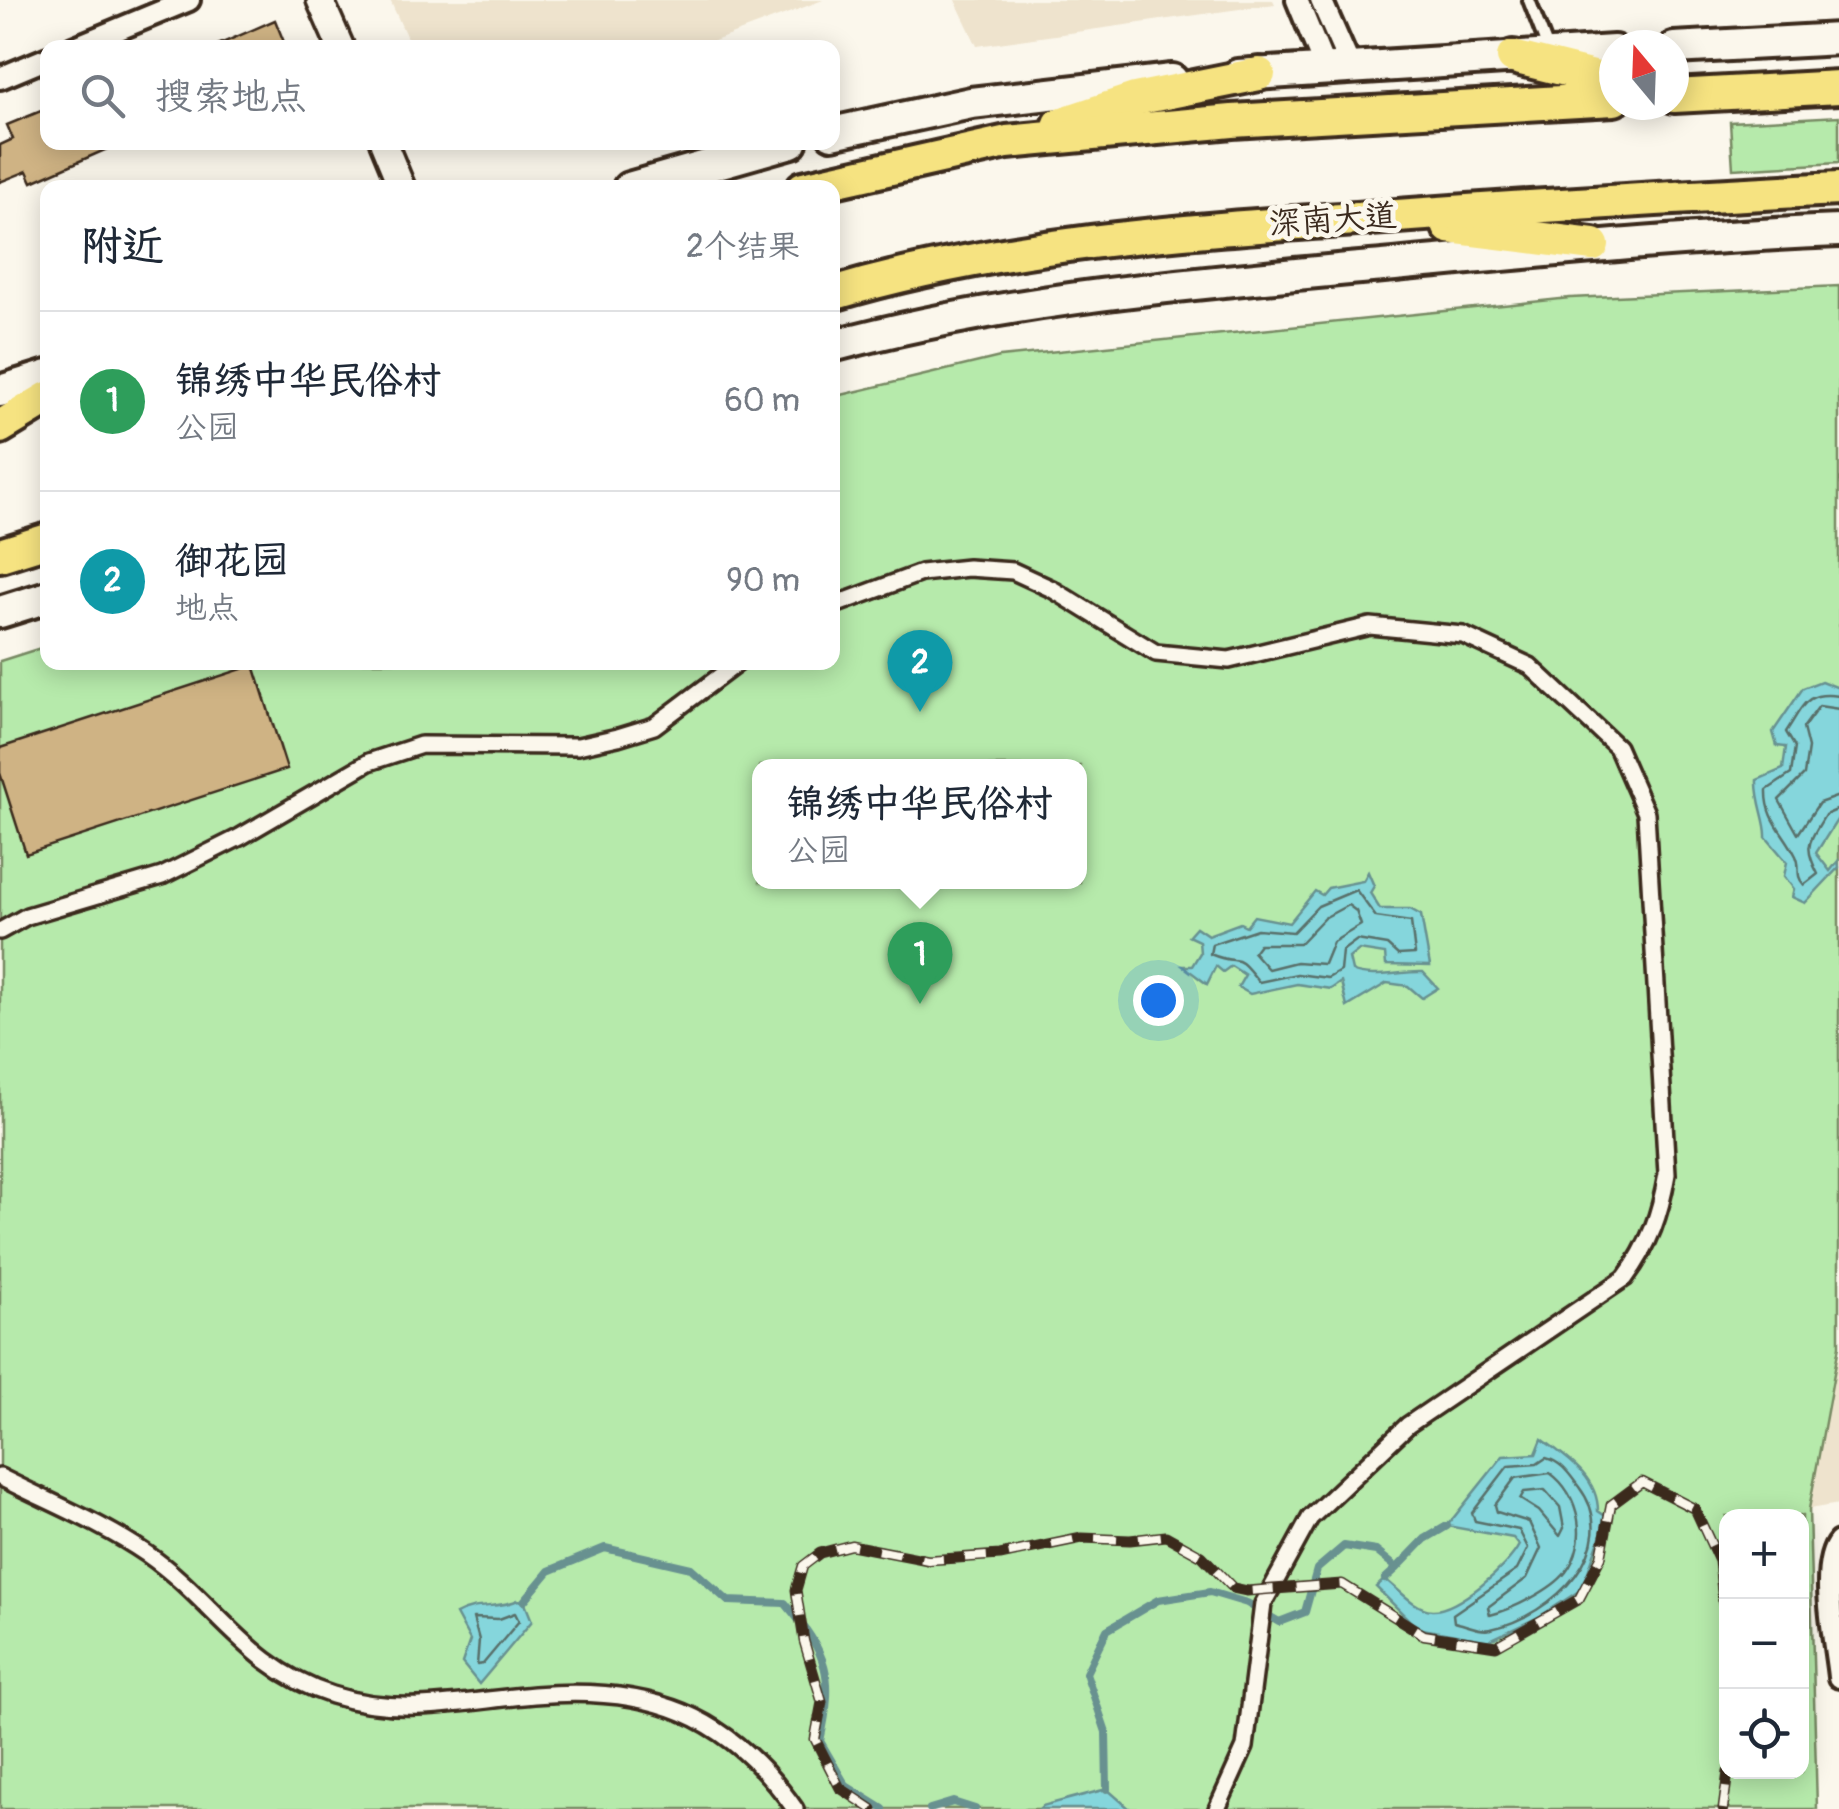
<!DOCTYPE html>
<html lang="zh">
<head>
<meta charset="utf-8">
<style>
	:root { --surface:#fff; --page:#f2f2f3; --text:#1f2937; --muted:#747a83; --line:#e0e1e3; --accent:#c8321e }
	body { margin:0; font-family:Pangolin,"LXGW WenKai TC",sans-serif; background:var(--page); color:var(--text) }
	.controls { position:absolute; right:30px; bottom:30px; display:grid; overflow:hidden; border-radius:20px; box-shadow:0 5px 25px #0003 }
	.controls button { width:90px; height:90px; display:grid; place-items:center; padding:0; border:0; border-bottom:2px solid var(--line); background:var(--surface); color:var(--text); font:50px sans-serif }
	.compass { position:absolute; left:1599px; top:30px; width:90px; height:90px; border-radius:50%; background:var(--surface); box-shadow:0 5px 25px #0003; rotate:341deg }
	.you { position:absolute; left:1158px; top:1000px; width:35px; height:35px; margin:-25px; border:8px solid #fff; border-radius:50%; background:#1a73e8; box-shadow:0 0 0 15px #1a73e833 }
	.badge { display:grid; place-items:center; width:65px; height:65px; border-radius:50%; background:var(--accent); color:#fff; font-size:32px; font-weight:700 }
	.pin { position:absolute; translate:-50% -82px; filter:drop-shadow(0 2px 5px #0008) }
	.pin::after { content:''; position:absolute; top:52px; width:35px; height:30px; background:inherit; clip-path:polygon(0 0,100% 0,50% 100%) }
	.popup { position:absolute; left:752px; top:759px; width:335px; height:130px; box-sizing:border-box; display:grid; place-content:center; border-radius:20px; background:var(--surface); filter:drop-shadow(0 2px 8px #0005); font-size:32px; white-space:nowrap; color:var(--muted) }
	.popup b { font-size:38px; color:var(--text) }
	.popup::after { content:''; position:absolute; left:50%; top:100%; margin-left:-20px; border:20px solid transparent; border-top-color:var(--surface) }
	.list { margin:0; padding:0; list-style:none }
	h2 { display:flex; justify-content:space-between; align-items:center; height:130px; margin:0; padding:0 40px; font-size:42px }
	h2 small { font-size:32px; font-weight:400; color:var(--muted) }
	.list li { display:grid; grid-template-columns:65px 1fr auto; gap:30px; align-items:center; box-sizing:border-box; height:180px; padding:0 40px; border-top:2px solid var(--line) }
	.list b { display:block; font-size:38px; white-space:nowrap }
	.list p { margin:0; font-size:32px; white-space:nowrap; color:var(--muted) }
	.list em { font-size:32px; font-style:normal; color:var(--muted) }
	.icon { flex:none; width:55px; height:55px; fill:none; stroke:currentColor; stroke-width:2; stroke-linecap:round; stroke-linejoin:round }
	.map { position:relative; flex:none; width:1839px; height:1809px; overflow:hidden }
	.search { position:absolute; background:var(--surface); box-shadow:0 5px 25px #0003; left:40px; top:40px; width:800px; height:110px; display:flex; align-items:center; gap:25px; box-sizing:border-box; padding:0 35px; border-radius:20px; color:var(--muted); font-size:38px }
	.panel { position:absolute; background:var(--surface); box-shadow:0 5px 25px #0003; left:40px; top:180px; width:800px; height:490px; border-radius:20px }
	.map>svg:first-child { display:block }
	.built { fill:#eee3cd }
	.green { fill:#b6eaab; stroke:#788a64; stroke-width:2.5; fill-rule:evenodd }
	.water { fill:#85d6dc; stroke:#679190; stroke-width:2.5 }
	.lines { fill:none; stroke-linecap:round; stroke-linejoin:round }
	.shore { stroke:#596f6a; stroke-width:2.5 }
	.stream { stroke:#679190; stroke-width:8 }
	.building { fill:#cfb384; stroke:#3b2a1e; stroke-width:2.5 }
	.service-casing { stroke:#3b2a1e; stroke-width:18 }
	.pedestrian-casing { stroke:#3b2a1e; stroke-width:22 }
	.minor-casing { stroke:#3b2a1e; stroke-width:28 }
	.tertiary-casing { stroke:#3b2a1e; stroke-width:32 }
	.secondary-casing { stroke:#3b2a1e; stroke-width:38 }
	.primary-casing { stroke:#3b2a1e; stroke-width:40 }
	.service { stroke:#fbf7ec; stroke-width:10 }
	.pedestrian { stroke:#fbf7ec; stroke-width:15 }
	.minor { stroke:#fbf7ec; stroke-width:20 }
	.tertiary { stroke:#fbf7ec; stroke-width:25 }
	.secondary { stroke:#fbf7ec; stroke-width:30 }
	.primary { stroke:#f6e381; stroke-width:32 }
	.rail-casing { stroke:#3b2a1e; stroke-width:11 }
	.rail { stroke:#fbf7ec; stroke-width:8; stroke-dasharray:22; stroke-linecap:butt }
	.labels { text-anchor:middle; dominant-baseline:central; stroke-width:10; stroke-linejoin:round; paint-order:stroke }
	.street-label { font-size:32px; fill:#3b2a1e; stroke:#fbf7ec }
</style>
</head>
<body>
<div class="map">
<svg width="1839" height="1809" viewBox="0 0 1839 1809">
	<rect width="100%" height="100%" fill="#fbf7ec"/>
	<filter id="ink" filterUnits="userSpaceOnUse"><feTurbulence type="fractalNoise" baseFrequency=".01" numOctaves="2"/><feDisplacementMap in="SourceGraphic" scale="20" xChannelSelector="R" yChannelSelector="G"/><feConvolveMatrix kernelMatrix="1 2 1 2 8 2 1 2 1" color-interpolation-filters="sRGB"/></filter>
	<g filter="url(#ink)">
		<g class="built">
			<polygon points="390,0 823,0 696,48 411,47"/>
			<polygon points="955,0 1273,0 1275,4 977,46"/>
			<polygon points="1839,1346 1839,1504 1809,1509"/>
		</g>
		<g class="green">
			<polygon points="1839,116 1839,163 1733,169 1730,122"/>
			<path d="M1839,286V1346L1809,1509L1817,1809H0V661L47,646L48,662H832L833,397L1000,357L1570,298ZM760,766H1080V882H760ZM1726,1516H1802V1772H1726Z"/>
		</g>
		<g class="water">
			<path d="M1821,681L1839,688V817L1816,853L1830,871L1838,861L1839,867L1805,903L1792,897L1794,889L1784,876L1787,862L1766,837C1767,822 1756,801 1757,780L1783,769L1786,747L1777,746L1773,732L1803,688Z"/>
			<path d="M1368,872L1374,886L1370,893L1380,909H1410L1421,915L1430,966L1386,965L1385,954L1359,950L1349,958L1352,971C1370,980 1401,971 1423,972L1438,988L1422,998L1408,986L1387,983L1347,1007L1341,982L1331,989L1297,984L1250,994L1238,987L1245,975L1231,966L1223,972L1216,966L1207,984L1183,966H1192L1200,953L1199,941L1188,936L1196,927L1208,935L1240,923L1246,926L1254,916L1289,923L1315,891L1322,895L1328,888L1363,881Z"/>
			<path d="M1542,1439C1567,1458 1598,1477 1598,1511L1607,1517L1582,1589L1539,1617L1488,1641L1417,1628L1376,1587L1385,1579C1398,1589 1415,1609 1432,1610C1457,1611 1509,1566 1519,1545L1513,1538L1447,1526L1503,1456L1536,1454Z"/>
			<path d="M518,1600L524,1601L532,1621L479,1684L462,1663L470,1640L456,1614C477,1602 496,1610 518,1600Z"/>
			<polygon points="1107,1789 1130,1809 1039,1809 1042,1806"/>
		</g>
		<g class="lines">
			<g class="shore">
				<path d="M1839,696C1805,691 1804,705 1786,732L1795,747L1791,774L1767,790C1766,819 1784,832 1796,856C1802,868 1794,874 1804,885L1818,874C1803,845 1809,843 1825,815L1839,809"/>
				<polyline points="1839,709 1819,706 1803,728 1808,748 1804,775 1779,800 1798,834 1819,803 1839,796"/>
				<path d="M1356,890L1376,917L1411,922L1415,954L1398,955L1387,945L1357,940L1342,951L1340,971L1328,978L1297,974L1259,982C1232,948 1244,968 1210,954L1212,944L1257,929L1293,932L1318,906Z"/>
				<polygon points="1348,905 1356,911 1361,925 1333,942 1324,964 1296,962 1268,969 1253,952 1259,944 1299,944 1324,918"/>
				<path d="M1546,1458C1562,1462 1569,1474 1579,1487C1625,1547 1552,1616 1491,1629C1480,1632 1465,1624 1454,1622L1453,1614L1517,1570L1528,1548L1519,1530L1475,1521L1472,1513L1508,1466L1537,1464Z"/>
				<path d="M1550,1473C1580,1494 1589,1542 1566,1572C1552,1590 1511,1610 1490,1615L1488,1607L1527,1578L1541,1548L1529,1522L1497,1512L1495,1505L1515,1478Z"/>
				<polygon points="1545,1490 1560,1507 1564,1528 1560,1536 1539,1511 1520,1499 1524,1492"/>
				<polygon points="515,1613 519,1621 483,1664 477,1665 479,1640 473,1618 499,1619"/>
			</g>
			<g class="stream">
				<polyline points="1397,1568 1425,1539 1447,1526"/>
				<path d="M524,1601L549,1571L605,1548L691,1568L728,1601L785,1603C828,1654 835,1675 820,1741L846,1786L883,1809"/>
				<polyline points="1107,1789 1106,1732 1086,1673 1107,1630 1158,1600 1210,1592 1247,1603 1279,1622 1305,1612 1317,1569 1344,1546 1376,1551 1397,1568 1385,1579"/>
				<polyline points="930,1809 953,1802 975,1809"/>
			</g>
		</g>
		<g class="building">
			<polygon points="275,20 284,42 271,48 211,48"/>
			<polygon points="48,108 48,142 123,142 32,182 27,171 0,182 0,145 13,139 7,125"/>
			<polygon points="254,665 287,769 26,854 0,773 0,748"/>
		</g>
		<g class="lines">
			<defs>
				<polyline id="service" points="1529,0 1548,49"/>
				<g id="pedestrian">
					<path d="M832,606L921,573L968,568L1013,571L1052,589L1156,653L1229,660L1370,626L1463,635L1530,666L1617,747L1646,813L1667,1174C1660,1215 1650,1244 1625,1278L1408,1425L1310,1518L1263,1604L1245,1747L1217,1809"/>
					<polyline points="0,931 27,916 162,876 240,837 369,762 421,745 578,746 618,737 654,726 739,662"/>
					<path d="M0,1477C49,1502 102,1523 147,1554C215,1601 248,1669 332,1695C401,1717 463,1701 534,1695C649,1685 728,1713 795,1809"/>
				</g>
				<g id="minor">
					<polyline points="1297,0 1325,68"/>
					<polyline points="1321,0 1350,66"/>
					<polyline points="73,48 189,0"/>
					<polyline points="0,78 48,58"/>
					<path d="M1839,1542C1818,1566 1836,1645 1839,1677"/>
				</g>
				<g id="tertiary">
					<polyline points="320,0 341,48"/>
					<polyline points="383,142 402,188"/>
				</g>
				<g id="secondary">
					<polyline points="1674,48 1839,39"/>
					<polyline points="1238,75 1614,51"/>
					<polyline points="832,133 971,103 1172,80"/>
					<polyline points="629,188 791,142"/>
					<path d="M832,346C1010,298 1189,284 1371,267C1527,253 1682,237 1839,231"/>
					<polyline points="0,391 48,376"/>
					<polyline points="0,612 48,597"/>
				</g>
				<g id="primary">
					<polyline points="1513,57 1614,82"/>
					<polyline points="1674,96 1839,87"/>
					<polyline points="1060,124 1135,99 1259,74"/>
					<polyline points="803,188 1007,142 1232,121 1614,99"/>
					<polyline points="1449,227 1593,245"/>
					<path d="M832,294C1003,243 1179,231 1356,219C1517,207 1678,197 1839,189"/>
					<polyline points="0,427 48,398"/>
					<polyline points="0,555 48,540"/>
				</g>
			</defs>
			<use href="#service" class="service-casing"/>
			<use href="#pedestrian" class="pedestrian-casing"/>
			<use href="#minor" class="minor-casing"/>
			<use href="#tertiary" class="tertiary-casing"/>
			<use href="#secondary" class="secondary-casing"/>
			<use href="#primary" class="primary-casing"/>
			<use href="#service" class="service"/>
			<use href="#pedestrian" class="pedestrian"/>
			<use href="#minor" class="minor"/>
			<use href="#tertiary" class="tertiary"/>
			<use href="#secondary" class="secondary"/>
			<use href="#primary" class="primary"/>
			<defs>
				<g id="rail">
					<polyline points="872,1809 840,1788 815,1739 822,1702 804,1641 796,1590 803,1566 820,1553 851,1545 928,1560 1000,1555 1082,1538 1130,1540 1166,1536 1202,1556 1233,1588 1247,1591 1342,1584 1424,1635 1496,1646 1579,1599 1601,1557 1611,1505 1642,1482 1695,1509 1719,1561 1726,1632"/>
					<polyline points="1723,1809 1728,1772"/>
				</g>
			</defs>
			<use href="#rail" class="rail-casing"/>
			<use href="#rail" class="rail"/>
		</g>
	</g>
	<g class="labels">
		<g class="street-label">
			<text transform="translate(1333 220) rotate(-4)">深南大道</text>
		</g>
	</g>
</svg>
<div class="controls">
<button>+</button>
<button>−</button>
<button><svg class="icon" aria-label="locate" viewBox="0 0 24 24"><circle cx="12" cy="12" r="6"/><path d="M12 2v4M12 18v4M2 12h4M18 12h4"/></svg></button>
</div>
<svg class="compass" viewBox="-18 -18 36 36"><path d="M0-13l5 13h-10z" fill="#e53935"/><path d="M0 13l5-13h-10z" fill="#747a83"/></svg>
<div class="you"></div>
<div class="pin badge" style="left:920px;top:1004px;background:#2e9e5b">1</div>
<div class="popup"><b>锦绣中华民俗村</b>公园</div>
<div class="pin badge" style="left:920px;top:712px;background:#0f9aa8">2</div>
<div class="search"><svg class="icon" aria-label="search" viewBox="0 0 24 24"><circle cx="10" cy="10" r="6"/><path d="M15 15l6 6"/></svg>搜索地点</div>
<section class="panel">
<h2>附近<small>2个结果</small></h2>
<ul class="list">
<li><span class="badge" style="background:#2e9e5b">1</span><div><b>锦绣中华民俗村</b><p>公园</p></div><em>60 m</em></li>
<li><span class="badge" style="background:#0f9aa8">2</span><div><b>御花园</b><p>地点</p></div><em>90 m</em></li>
</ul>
</section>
</div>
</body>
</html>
